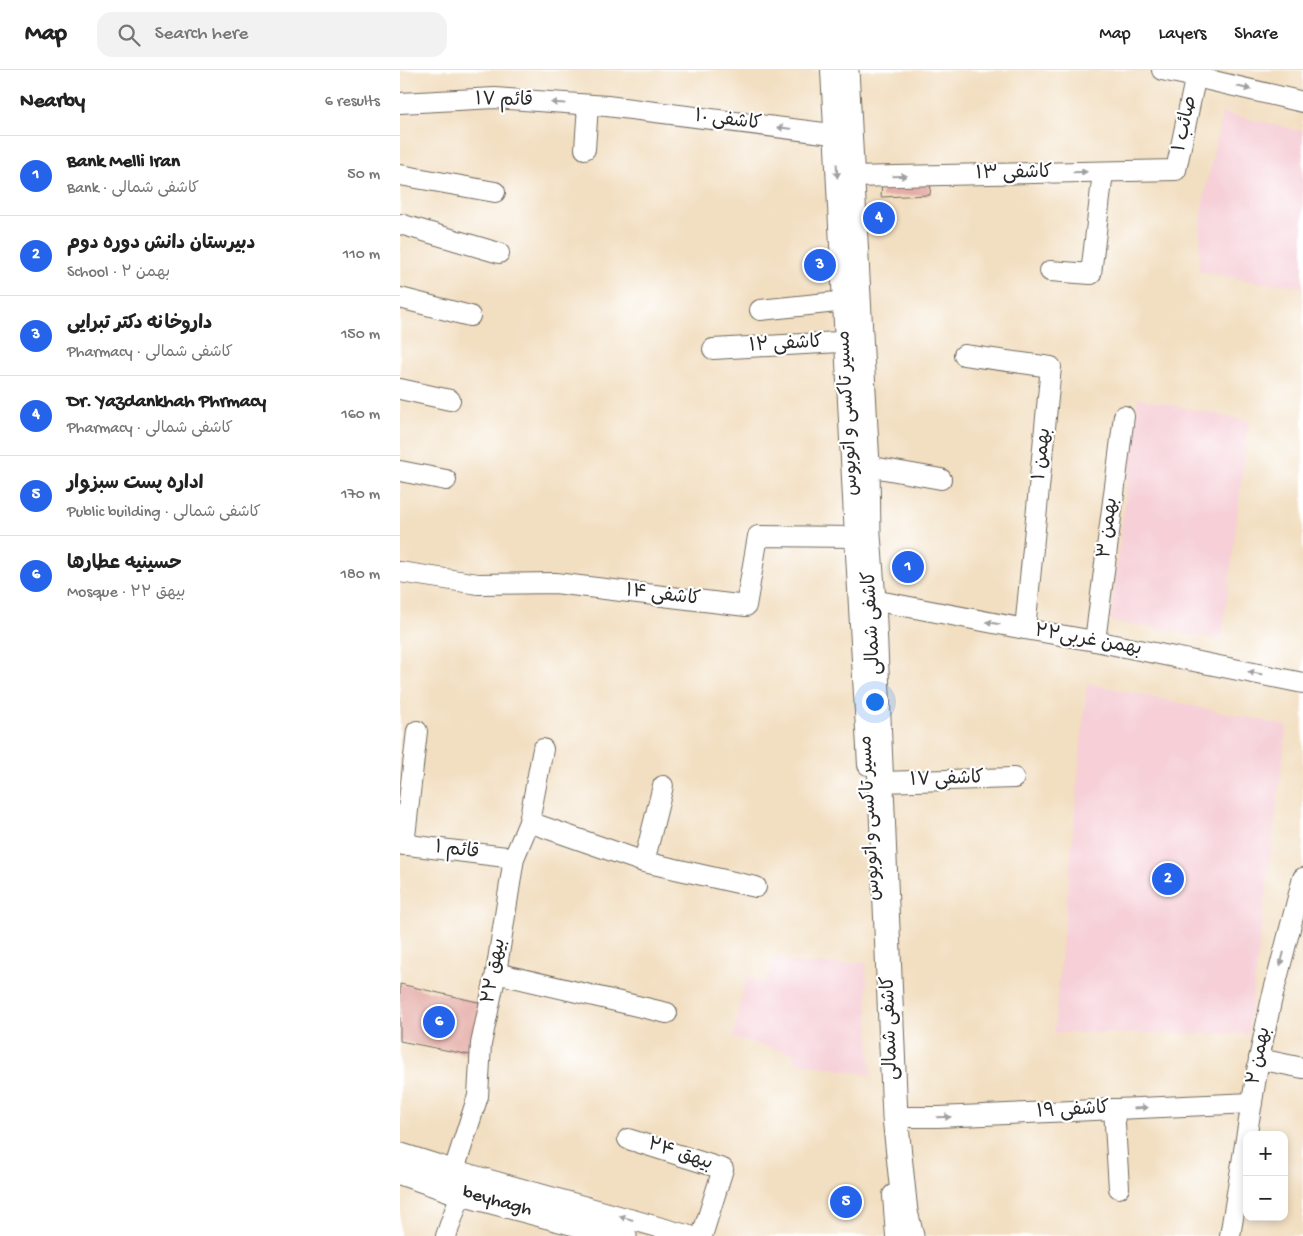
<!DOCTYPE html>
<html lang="en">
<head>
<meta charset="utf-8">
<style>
	:root { --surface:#fff; --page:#f2f2f2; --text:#222; --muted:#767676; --line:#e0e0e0; --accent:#2563eb }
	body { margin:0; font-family:"Gochi Hand","Playpen Sans Arabic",sans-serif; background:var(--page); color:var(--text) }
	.controls { position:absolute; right:15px; bottom:15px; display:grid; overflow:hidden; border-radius:10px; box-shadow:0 2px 8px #0003 }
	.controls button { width:45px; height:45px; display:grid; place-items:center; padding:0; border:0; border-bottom:1px solid var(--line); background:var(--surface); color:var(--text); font:25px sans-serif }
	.you { position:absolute; left:474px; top:631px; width:18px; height:18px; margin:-12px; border:4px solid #fff; border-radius:50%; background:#1a73e8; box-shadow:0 0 0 8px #1a73e833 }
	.badge { display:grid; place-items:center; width:32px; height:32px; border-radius:50%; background:var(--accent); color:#fff; font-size:16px; font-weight:700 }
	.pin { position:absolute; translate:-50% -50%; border:2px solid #fff; box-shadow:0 1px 5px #0006 }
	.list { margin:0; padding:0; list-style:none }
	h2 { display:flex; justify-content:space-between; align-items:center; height:65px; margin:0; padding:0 20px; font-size:21px }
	h2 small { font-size:16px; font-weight:400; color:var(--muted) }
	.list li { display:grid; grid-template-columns:32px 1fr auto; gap:15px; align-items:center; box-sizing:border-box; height:80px; padding:0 20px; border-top:1px solid var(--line) }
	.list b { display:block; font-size:19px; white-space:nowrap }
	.list p { margin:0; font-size:16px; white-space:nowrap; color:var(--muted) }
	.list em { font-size:16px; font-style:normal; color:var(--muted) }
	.icon { flex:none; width:28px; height:28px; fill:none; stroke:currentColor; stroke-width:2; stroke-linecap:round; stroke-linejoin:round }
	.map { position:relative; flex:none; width:903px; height:1166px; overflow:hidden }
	header { display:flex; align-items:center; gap:30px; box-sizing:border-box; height:70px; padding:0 25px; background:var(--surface); border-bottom:1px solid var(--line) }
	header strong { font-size:24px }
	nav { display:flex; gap:28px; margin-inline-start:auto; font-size:18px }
	.search { width:350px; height:45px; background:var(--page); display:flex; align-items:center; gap:12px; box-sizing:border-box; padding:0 18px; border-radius:15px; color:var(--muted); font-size:19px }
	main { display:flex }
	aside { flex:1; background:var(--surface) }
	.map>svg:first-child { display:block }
	.built { fill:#f6cfd7 }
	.building { fill:#e5ada8 }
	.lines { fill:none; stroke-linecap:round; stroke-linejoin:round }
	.minor-casing { stroke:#716a5f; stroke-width:22 }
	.major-casing { stroke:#716a5f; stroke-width:27 }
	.minor { stroke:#fff; stroke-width:20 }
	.major { stroke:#fff; stroke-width:25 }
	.oneway { fill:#a0a0a0 }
	.labels { text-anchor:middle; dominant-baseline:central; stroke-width:4.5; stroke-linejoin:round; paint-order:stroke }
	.street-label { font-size:19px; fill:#2b2b2b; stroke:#fff }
</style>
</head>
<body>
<header>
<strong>Map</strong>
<div class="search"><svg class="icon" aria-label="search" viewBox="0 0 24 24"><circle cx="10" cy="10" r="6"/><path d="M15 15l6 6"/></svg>Search here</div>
<nav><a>Map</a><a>Layers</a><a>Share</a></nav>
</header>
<main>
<aside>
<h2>Nearby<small>6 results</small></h2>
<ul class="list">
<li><span class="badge">1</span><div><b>Bank Melli Iran</b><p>Bank · کاشفی شمالی</p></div><em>50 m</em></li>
<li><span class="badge">2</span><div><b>دبیرستان دانش دوره دوم</b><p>School · بهمن ۲</p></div><em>110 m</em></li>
<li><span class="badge">3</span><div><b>داروخانه دکتر تبرایی</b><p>Pharmacy · کاشفی شمالی</p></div><em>150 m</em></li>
<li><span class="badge">4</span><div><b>Dr. Yazdankhah Phrmacy</b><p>Pharmacy · کاشفی شمالی</p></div><em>160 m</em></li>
<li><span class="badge">5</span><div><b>اداره پست سبزوار</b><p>Public building · کاشفی شمالی</p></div><em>170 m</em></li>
<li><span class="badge">6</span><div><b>حسینیه عطارها</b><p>Mosque · بیهق ۲۲</p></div><em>180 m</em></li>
</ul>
</aside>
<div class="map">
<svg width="903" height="1166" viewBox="0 0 903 1166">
	<rect width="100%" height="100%" fill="#fff"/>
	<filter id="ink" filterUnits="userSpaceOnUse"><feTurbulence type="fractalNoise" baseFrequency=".02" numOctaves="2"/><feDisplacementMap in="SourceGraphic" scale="10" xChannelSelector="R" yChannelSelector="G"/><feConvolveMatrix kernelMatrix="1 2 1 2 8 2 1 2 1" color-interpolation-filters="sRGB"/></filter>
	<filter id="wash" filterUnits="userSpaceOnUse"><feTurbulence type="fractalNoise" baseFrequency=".0096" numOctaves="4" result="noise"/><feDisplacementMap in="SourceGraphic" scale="20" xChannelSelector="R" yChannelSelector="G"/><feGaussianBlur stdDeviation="1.12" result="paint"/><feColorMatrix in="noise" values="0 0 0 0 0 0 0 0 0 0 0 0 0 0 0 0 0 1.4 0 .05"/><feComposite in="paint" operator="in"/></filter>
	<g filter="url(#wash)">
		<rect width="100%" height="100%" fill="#f2dec0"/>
		<g class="built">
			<polygon points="822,43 903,61 903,217 855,212 799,201 800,159 803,132"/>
			<polygon points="738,328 849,351 822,570 710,551"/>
			<polygon points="687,613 887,656 848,964 654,963"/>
			<polygon points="374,887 401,894 466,893 471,1005 394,992 393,983 333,968 346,907 366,913"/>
		</g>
		<g id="blocks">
			<g class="building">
				<polygon points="482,111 531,112 530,125 481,127"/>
				<polygon points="0,914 82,933 70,985 0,971"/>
			</g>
		</g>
	</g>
	<g filter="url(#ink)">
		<use href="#blocks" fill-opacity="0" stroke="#716a5f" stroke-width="1"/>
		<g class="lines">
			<defs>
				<g id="minor">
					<polyline points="431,0 455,467 468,695"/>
					<polyline points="762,0 796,7 903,32"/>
					<polyline points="0,33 95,28 207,36 448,66"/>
					<polyline points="185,79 188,35"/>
					<polyline points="0,105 95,122"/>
					<polyline points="451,107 776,100 797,0"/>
					<polyline points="0,154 99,183"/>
					<polyline points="650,201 691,204 703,102"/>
					<polyline points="0,228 70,246"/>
					<polyline points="360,240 456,230"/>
					<polyline points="313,279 458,271"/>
					<polyline points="564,285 651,297 625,559"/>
					<polyline points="0,319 50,330"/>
					<polyline points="467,396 541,409"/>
					<polyline points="0,401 46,410"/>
					<polyline points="0,502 78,514 155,513 346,536 358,466 455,467 468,465"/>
					<polyline points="473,530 625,559 695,571 903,613"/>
					<polyline points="695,571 724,346"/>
					<polyline points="481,712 614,708"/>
					<polyline points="129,752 244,792 263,716"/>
					<polyline points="0,774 114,788"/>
					<polyline points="4,775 17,661"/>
					<polyline points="244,792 356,817"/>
					<polyline points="96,903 267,943"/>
					<polyline points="859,989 903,998"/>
					<polyline points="714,1039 719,1118"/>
					<polyline points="495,1047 538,1047 852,1033"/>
					<polyline points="228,1069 323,1099 302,1166"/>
					<polyline points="0,1083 54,1100 290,1166"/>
					<polyline points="493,1125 496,1166"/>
					<polyline points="46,1166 61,1123 54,1100 78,1026 81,974 96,903 114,788 129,752 143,679"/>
					<polyline points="830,1166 859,989 871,932 903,808"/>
				</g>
				<g id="major">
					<polyline points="446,0 467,396 468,465 473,530 495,1047 505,1142 511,1166"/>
					<polyline points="0,1102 61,1123 224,1166"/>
				</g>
			</defs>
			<use href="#minor" class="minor-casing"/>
			<use href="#major" class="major-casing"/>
			<use href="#minor" class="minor"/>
			<use href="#major" class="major"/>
		</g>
		<defs><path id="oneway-solid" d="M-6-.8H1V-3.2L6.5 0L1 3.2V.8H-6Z" transform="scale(1.25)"/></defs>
		<g class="oneway">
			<use href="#oneway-solid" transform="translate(844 18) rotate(13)"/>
			<use href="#oneway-solid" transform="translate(158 33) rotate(-176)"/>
			<use href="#oneway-solid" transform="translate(384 58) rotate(-173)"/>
			<use href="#oneway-solid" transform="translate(437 101) rotate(87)"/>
			<use href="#oneway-solid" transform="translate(680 102) rotate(-1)"/>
			<use href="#oneway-solid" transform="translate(500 106) rotate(-1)"/>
			<use href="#oneway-solid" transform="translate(593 553) rotate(-169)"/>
			<use href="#oneway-solid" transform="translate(855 603) rotate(-169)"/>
			<use href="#oneway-solid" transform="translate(882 889) rotate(105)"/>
			<use href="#oneway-solid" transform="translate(741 1038) rotate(-3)"/>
			<use href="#oneway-solid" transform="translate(544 1047) rotate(-2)"/>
			<use href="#oneway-solid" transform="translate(226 1148) rotate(-164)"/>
		</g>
	</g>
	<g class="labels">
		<g class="street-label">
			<text transform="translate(104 31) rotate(1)">قائم ۱۷</text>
			<text transform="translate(328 51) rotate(7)">کاشفی ۱۰</text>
			<text transform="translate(786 54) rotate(-78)">صائب ۱</text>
			<text transform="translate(614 104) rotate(-1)">کاشفی ۱۳</text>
			<text transform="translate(386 275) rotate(-3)">کاشفی ۱۲</text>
			<text transform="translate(449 343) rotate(-93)">مسیر تاکسی و اتوبوس</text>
			<text transform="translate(643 384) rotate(-84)">بهمن ۱</text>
			<text transform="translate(709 458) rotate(-83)">بهمن ۳</text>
			<text transform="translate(263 526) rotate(7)">کاشفی ۱۴</text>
			<text transform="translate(473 553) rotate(-93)">کاشفی شمالی</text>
			<text transform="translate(688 571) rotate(10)">۲۲بهمن غربی</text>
			<text transform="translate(547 710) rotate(-2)">کاشفی ۱۷</text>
			<text transform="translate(471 748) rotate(-93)">مسیر تاکسی و اتوبوس</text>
			<text transform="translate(57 781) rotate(7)">قائم ۱</text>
			<text transform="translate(95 901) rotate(-80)">بیهق ۲۲</text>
			<text transform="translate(491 958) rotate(-92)">کاشفی شمالی</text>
			<text transform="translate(860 986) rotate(-79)">بهمن ۲</text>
			<text transform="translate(673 1041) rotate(-3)">کاشفی ۱۹</text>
			<text transform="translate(280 1085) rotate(18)">بیهق ۲۴</text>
			<text transform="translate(97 1132) rotate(15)">beyhagh</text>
		</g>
	</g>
</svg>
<div class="controls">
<button>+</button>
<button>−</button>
</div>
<div class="you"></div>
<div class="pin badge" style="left:508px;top:497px">1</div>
<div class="pin badge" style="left:768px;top:809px">2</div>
<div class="pin badge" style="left:420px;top:195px">3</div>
<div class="pin badge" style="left:479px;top:148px">4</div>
<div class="pin badge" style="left:446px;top:1132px">5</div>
<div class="pin badge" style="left:39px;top:952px">6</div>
</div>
</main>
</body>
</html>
